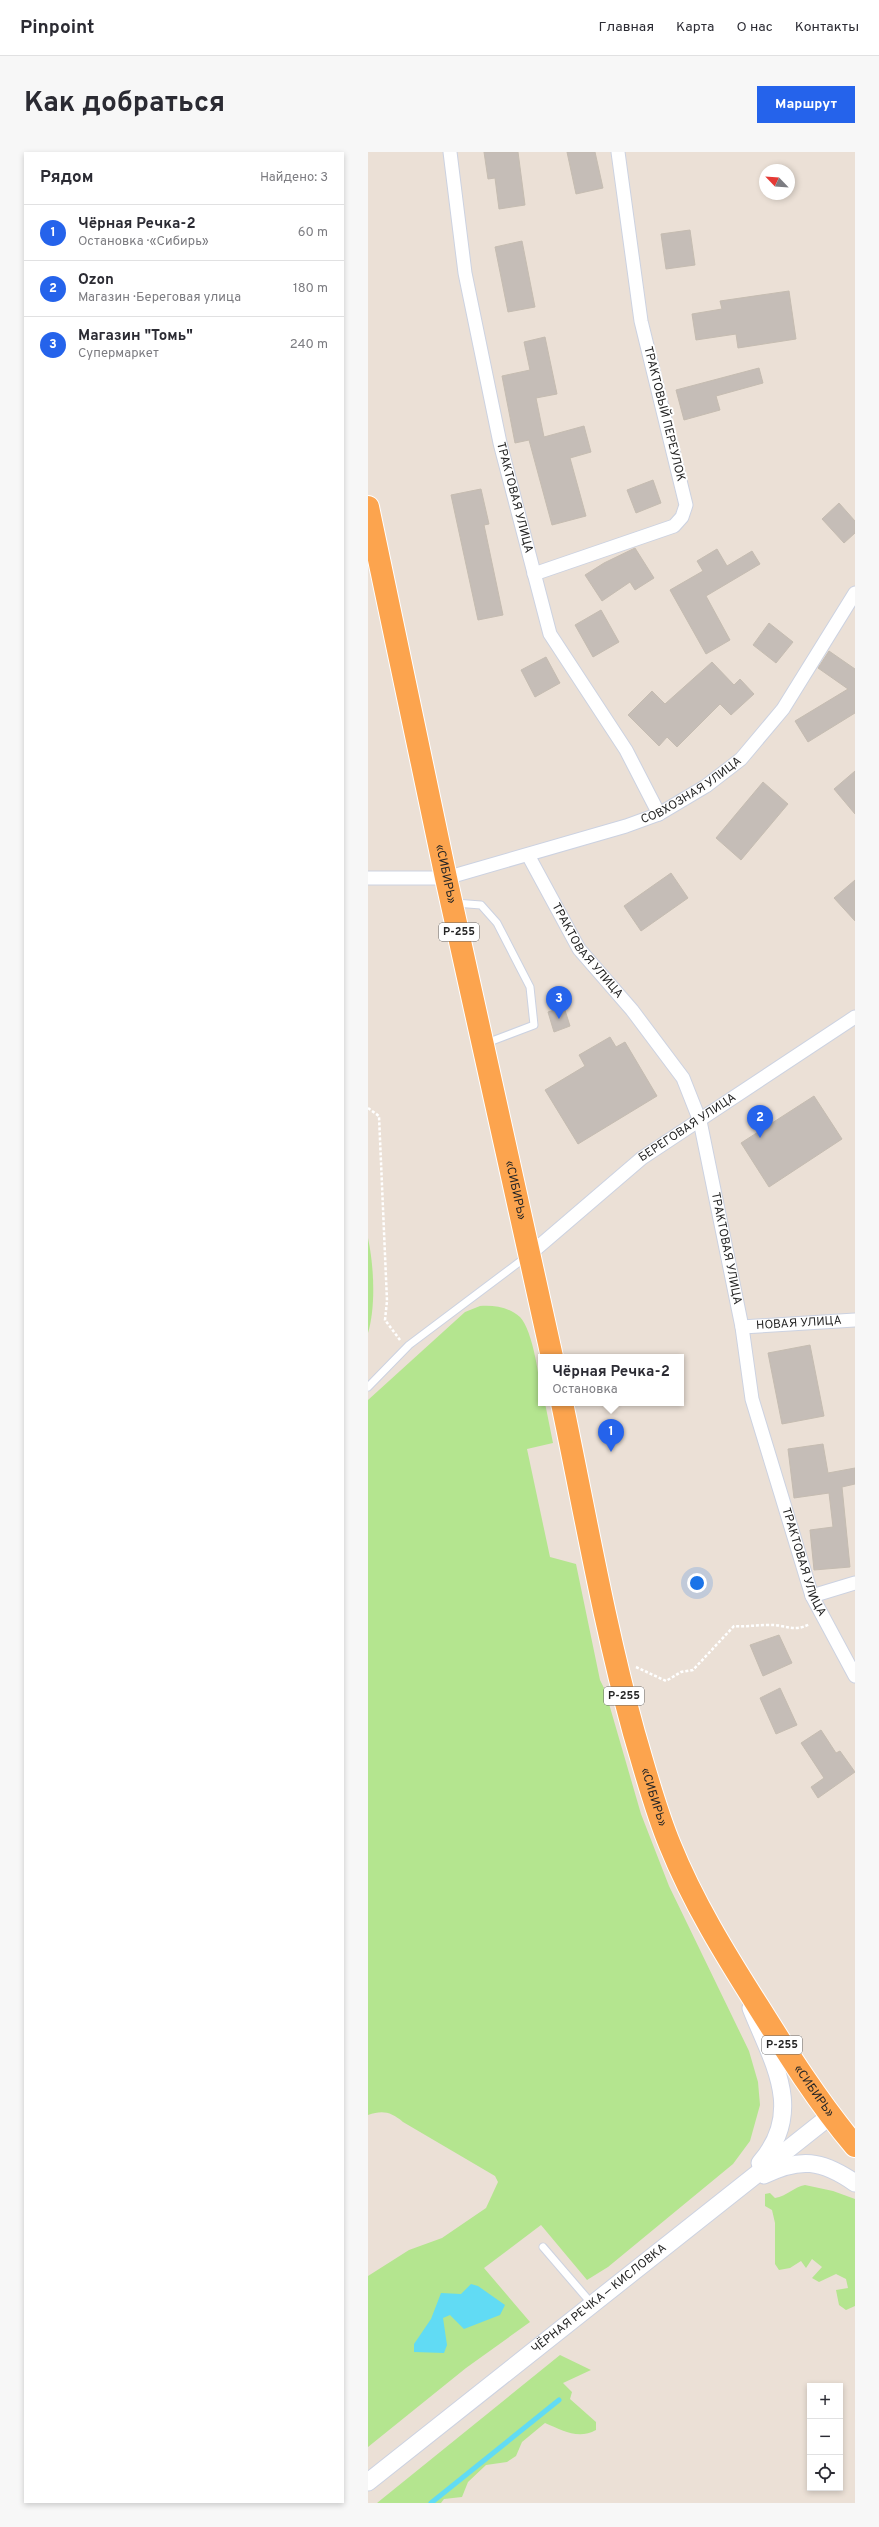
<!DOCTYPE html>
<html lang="ru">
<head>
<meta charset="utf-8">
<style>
	:root { --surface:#fff; --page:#f7f7f7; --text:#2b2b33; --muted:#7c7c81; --line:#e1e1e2; --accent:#2563eb }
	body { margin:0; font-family:Overpass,sans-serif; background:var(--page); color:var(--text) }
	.controls { position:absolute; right:12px; bottom:12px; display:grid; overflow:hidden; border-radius:0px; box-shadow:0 2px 6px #0003 }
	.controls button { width:36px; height:36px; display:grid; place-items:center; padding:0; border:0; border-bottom:1px solid var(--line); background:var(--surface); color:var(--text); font:20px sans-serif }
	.compass { position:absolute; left:391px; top:12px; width:36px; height:36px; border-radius:50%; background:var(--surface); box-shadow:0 2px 6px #0003; rotate:295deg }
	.you { position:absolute; left:329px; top:1431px; width:14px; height:14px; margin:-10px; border:3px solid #fff; border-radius:50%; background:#1a73e8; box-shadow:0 0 0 6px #1a73e833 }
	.badge { display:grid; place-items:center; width:26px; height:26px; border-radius:50%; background:var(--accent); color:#fff; font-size:13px; font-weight:700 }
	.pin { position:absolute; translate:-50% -33px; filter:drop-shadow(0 1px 2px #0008) }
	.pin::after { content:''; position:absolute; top:21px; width:14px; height:12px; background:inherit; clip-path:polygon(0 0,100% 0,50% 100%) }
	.popup { position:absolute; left:170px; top:1202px; width:146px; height:52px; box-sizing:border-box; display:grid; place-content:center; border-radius:0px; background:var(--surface); filter:drop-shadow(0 1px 3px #0005); font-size:13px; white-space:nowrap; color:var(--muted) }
	.popup b { font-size:15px; color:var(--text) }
	.popup::after { content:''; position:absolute; left:50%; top:100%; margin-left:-8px; border:8px solid transparent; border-top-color:var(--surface) }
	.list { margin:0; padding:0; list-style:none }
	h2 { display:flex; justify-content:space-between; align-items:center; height:52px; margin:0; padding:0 16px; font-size:17px }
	h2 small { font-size:13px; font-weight:400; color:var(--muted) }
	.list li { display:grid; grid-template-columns:26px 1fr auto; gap:12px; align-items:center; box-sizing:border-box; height:56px; padding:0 16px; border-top:1px solid var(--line) }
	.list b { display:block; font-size:15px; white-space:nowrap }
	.list p { margin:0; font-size:13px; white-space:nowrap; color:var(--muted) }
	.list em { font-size:13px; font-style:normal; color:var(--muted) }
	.icon { flex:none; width:22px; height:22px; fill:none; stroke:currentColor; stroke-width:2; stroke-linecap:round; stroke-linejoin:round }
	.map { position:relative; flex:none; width:487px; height:2351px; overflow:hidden; border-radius:0px }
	header { display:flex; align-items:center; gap:24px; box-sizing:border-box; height:56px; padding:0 20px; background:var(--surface); border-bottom:1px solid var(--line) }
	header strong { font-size:19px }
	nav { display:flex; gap:22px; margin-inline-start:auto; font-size:14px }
	.intro { display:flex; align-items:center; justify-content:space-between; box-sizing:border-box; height:96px; padding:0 24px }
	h1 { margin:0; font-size:28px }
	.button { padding:10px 18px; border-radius:0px; background:var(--accent); color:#fff; font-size:14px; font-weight:700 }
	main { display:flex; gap:24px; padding:0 24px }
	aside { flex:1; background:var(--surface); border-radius:0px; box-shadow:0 2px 6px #0003 }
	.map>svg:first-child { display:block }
	.green { fill:#b4e58f }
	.water { fill:#61dbf4 }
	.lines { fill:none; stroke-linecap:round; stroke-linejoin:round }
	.stream { stroke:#61dbf4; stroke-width:5 }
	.building { fill:#c5bdb7; stroke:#c5bcb1 }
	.service-casing { stroke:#ccd2e1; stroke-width:9 }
	.minor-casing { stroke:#ccd2e1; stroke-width:15 }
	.tertiary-casing { stroke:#ccd2e1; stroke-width:19 }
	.trunk-casing { stroke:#fff; stroke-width:24 }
	.path { stroke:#fff; stroke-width:2.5; stroke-dasharray:3 2; stroke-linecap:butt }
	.service { stroke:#fff; stroke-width:7 }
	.minor { stroke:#fff; stroke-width:13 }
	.tertiary { stroke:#fff; stroke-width:17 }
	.trunk { stroke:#fca44e; stroke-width:22 }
	.labels { text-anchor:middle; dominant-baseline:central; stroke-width:4; stroke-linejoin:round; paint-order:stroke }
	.shield { fill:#fff; stroke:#676767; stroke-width:1 }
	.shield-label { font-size:11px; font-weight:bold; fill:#262626 }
	.street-label { font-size:12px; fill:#262626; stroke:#fff }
</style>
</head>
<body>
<header>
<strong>Pinpoint</strong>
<nav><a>Главная</a><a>Карта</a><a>О нас</a><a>Контакты</a></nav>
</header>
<div class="intro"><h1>Как добраться</h1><a class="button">Маршрут</a></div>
<main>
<aside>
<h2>Рядом<small>Найдено: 3</small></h2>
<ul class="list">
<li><span class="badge">1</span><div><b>Чёрная Речка-2</b><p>Остановка · «Сибирь»</p></div><em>60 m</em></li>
<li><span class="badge">2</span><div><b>Ozon</b><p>Магазин · Береговая улица</p></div><em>180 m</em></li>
<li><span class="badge">3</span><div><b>Магазин &quot;Томь&quot;</b><p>Супермаркет</p></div><em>240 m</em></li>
</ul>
</aside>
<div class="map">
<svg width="487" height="2351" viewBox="0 0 487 2351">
	<rect width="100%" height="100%" fill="#ebe0d6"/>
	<g class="green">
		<path d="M0,1086C6,1115 8,1153 0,1181Z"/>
		<path d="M112,1154C126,1153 141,1155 152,1165C165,1178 173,1232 173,1251H177L185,1291L159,1297L182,1405L208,1412L232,1528L237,1538L273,1662L301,1734L381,1899L390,1930L392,1953L382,1989L365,2012L240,2115L219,2128L173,2073L116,2116L162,2170L98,2216L0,2295V2124L41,2098L74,2086L118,2056L130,2030L127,2024L35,1970C23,1960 15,1958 0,1963V1248L97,1160Z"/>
		<path d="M437,2033L465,2039L487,2047V2154L478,2158L471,2153L468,2138L480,2136L478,2127L468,2122L451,2130L444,2126L454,2115L444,2107L438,2116L433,2109L422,2116L411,2118L407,2112V2071L404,2058L397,2054V2042L402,2041L407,2046C419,2044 426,2035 437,2033Z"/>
		<path d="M192,2203L223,2218L195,2231L204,2240L202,2247L228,2270V2278C210,2288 194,2278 177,2271L154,2290L148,2304L139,2310L118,2313L100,2330L94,2345L76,2347L73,2351H9Z"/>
	</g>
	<polygon class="water" points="103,2132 110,2134 137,2153 132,2163 96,2177 82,2163 75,2166 79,2193 76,2201 46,2200 46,2192 63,2167 73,2141 93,2142"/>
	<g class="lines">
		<polyline class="stream" points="63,2351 191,2248"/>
	</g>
	<g class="building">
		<polygon points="116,0 150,0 157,53 131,57 127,26 120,27"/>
		<polygon points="199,0 227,0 235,36 208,42"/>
		<polygon points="322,78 327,113 298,117 293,82"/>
		<polygon points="154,89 167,155 140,160 127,95"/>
		<polygon points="421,139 428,187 370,196 368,182 328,188 324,162 354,157 352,149"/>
		<polygon points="177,185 189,242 168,246 176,285 216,274 223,300 202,306 218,364 184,373 161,288 147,291 134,224 162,218 156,190"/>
		<polygon points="391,216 395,231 348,244 352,258 316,268 308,238"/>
		<polygon points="285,328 293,351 268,361 259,338"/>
		<polygon points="113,337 121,372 116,373 135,463 110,468 83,343"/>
		<polygon points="471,351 487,369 487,381 476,391 454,367"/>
		<polygon points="267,396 286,426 267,438 262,430 234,449 217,423 236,411"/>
		<polygon points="349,397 359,414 384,399 392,412 338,444 362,488 338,502 302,438 335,419 329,409"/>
		<polygon points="233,458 251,490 225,505 207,473"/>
		<polygon points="401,471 425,490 408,511 385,493"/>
		<polygon points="461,499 487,517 487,561 440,590 427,569 480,537 450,516"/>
		<polygon points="178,505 192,531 167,545 153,518"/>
		<polygon points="344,510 366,533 372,527 386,542 363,563 352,552 309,595 299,585 291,594 260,563 284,539 297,552"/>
		<polygon points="487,619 487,662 466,637"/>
		<polygon points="395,630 420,652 373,708 348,686"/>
		<polygon points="303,721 320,746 273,779 256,754"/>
		<polygon points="487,728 487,769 466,746"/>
		<polygon points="196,855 202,874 186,880 180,860"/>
		<polygon points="242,885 248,895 257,890 289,944 210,992 177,938 217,914 211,903"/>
		<polygon points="446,944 474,987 401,1035 373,991"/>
		<polygon points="442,1193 456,1264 414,1272 400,1201"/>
		<polygon points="455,1292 460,1321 487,1316 487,1332 474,1335 482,1415 446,1418 442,1378 465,1375 461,1341 426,1346 420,1297"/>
		<polygon points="411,1483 424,1511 395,1524 382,1493"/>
		<polygon points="412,1536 429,1573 408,1582 392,1546"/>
		<polygon points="453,1578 468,1601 472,1599 487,1620 450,1646 443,1635 456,1626 433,1591"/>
	</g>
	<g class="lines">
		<defs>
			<g id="service">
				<polyline points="87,751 113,753 129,771 162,835 166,873 116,892"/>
				<polyline points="0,1235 41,1193 158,1105"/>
				<polyline points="175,2095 224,2152"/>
			</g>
			<g id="minor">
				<path id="s1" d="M82,0L97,121L132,291L182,482L258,598L291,662"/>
				<polyline points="166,422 306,374 314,365 318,353 273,169 250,0"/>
				<path id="s2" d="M160,703L211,797L264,858L315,926L332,969L374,1175L384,1247L444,1444L487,1524"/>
				<path id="s3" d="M0,726H78L258,674L291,662L338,634L373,607L415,557L487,441"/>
				<path id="s4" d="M162,1102L274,1006L487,865"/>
				<path id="s5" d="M374,1175L487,1168"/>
				<polyline points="444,1444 487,1431"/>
			</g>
			<g id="tertiary">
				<path d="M383,1856C405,1911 437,1959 392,2011"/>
				<path d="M396,2023C432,2005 454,2008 487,2031"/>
				<path id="s6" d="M0,2330L462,1964"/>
			</g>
			<g id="trunk">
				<path id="s7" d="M0,355L78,726L184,1205"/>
				<path id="s8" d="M194,1251C217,1361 236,1472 266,1581C277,1618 287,1657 302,1693C325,1750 357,1802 390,1854C420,1902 450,1950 487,1994"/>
			</g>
		</defs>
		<use href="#service" class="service-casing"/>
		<use href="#minor" class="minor-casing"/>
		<use href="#tertiary" class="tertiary-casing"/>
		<use href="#trunk" class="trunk-casing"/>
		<g class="path">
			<polyline points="0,956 11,964 19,1149 17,1168 32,1188"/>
			<path d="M268,1515L298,1529L313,1520L325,1518L366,1474C378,1475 388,1473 400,1473C418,1472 424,1481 442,1472"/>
		</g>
		<use href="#service" class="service"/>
		<use href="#minor" class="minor"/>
		<use href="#tertiary" class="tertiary"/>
		<use href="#trunk" class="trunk"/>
	</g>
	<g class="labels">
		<g class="shield">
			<rect x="71" y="771" width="40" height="18" rx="3"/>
			<rect x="236" y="1535" width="40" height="18" rx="3"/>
			<rect x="394" y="1884" width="40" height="18" rx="3"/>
		</g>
		<g class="shield-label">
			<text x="91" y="780">Р-255</text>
			<text x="256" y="1544">Р-255</text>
			<text x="414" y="1893">Р-255</text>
		</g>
		<g class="street-label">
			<text transform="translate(296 262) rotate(76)">ТРАКТОВЫЙ ПЕРЕУЛОК</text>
			<text stroke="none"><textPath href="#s1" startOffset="352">ТРАКТОВАЯ УЛИЦА</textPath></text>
			<text stroke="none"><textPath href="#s3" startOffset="340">СОВХОЗНАЯ УЛИЦА</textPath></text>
			<text stroke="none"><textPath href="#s7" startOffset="375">«СИБИРЬ»</textPath></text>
			<text stroke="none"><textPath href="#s2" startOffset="113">ТРАКТОВАЯ УЛИЦА</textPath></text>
			<text stroke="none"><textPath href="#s4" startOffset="202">БЕРЕГОВАЯ УЛИЦА</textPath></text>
			<text stroke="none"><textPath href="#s7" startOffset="699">«СИБИРЬ»</textPath></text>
			<text stroke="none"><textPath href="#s2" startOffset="449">ТРАКТОВАЯ УЛИЦА</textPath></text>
			<text stroke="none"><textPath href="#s5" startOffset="57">НОВАЯ УЛИЦА</textPath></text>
			<text stroke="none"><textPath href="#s2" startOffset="773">ТРАКТОВАЯ УЛИЦА</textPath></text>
			<text stroke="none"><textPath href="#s8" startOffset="405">«СИБИРЬ»</textPath></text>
			<text stroke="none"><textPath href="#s8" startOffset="741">«СИБИРЬ»</textPath></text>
			<text stroke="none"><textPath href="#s6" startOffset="295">ЧЁРНАЯ РЕЧКА — КИСЛОВКА</textPath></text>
		</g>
	</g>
</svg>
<div class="controls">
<button>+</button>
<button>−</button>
<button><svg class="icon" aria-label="locate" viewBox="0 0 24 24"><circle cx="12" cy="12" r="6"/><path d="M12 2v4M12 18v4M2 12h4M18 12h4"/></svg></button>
</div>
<svg class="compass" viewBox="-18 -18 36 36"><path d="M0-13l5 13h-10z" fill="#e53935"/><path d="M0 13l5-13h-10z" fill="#7c7c81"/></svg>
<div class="you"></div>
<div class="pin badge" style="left:243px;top:1300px">1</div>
<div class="popup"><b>Чёрная Речка-2</b>Остановка</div>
<div class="pin badge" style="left:392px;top:986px">2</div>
<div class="pin badge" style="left:191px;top:867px">3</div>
</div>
</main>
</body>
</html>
